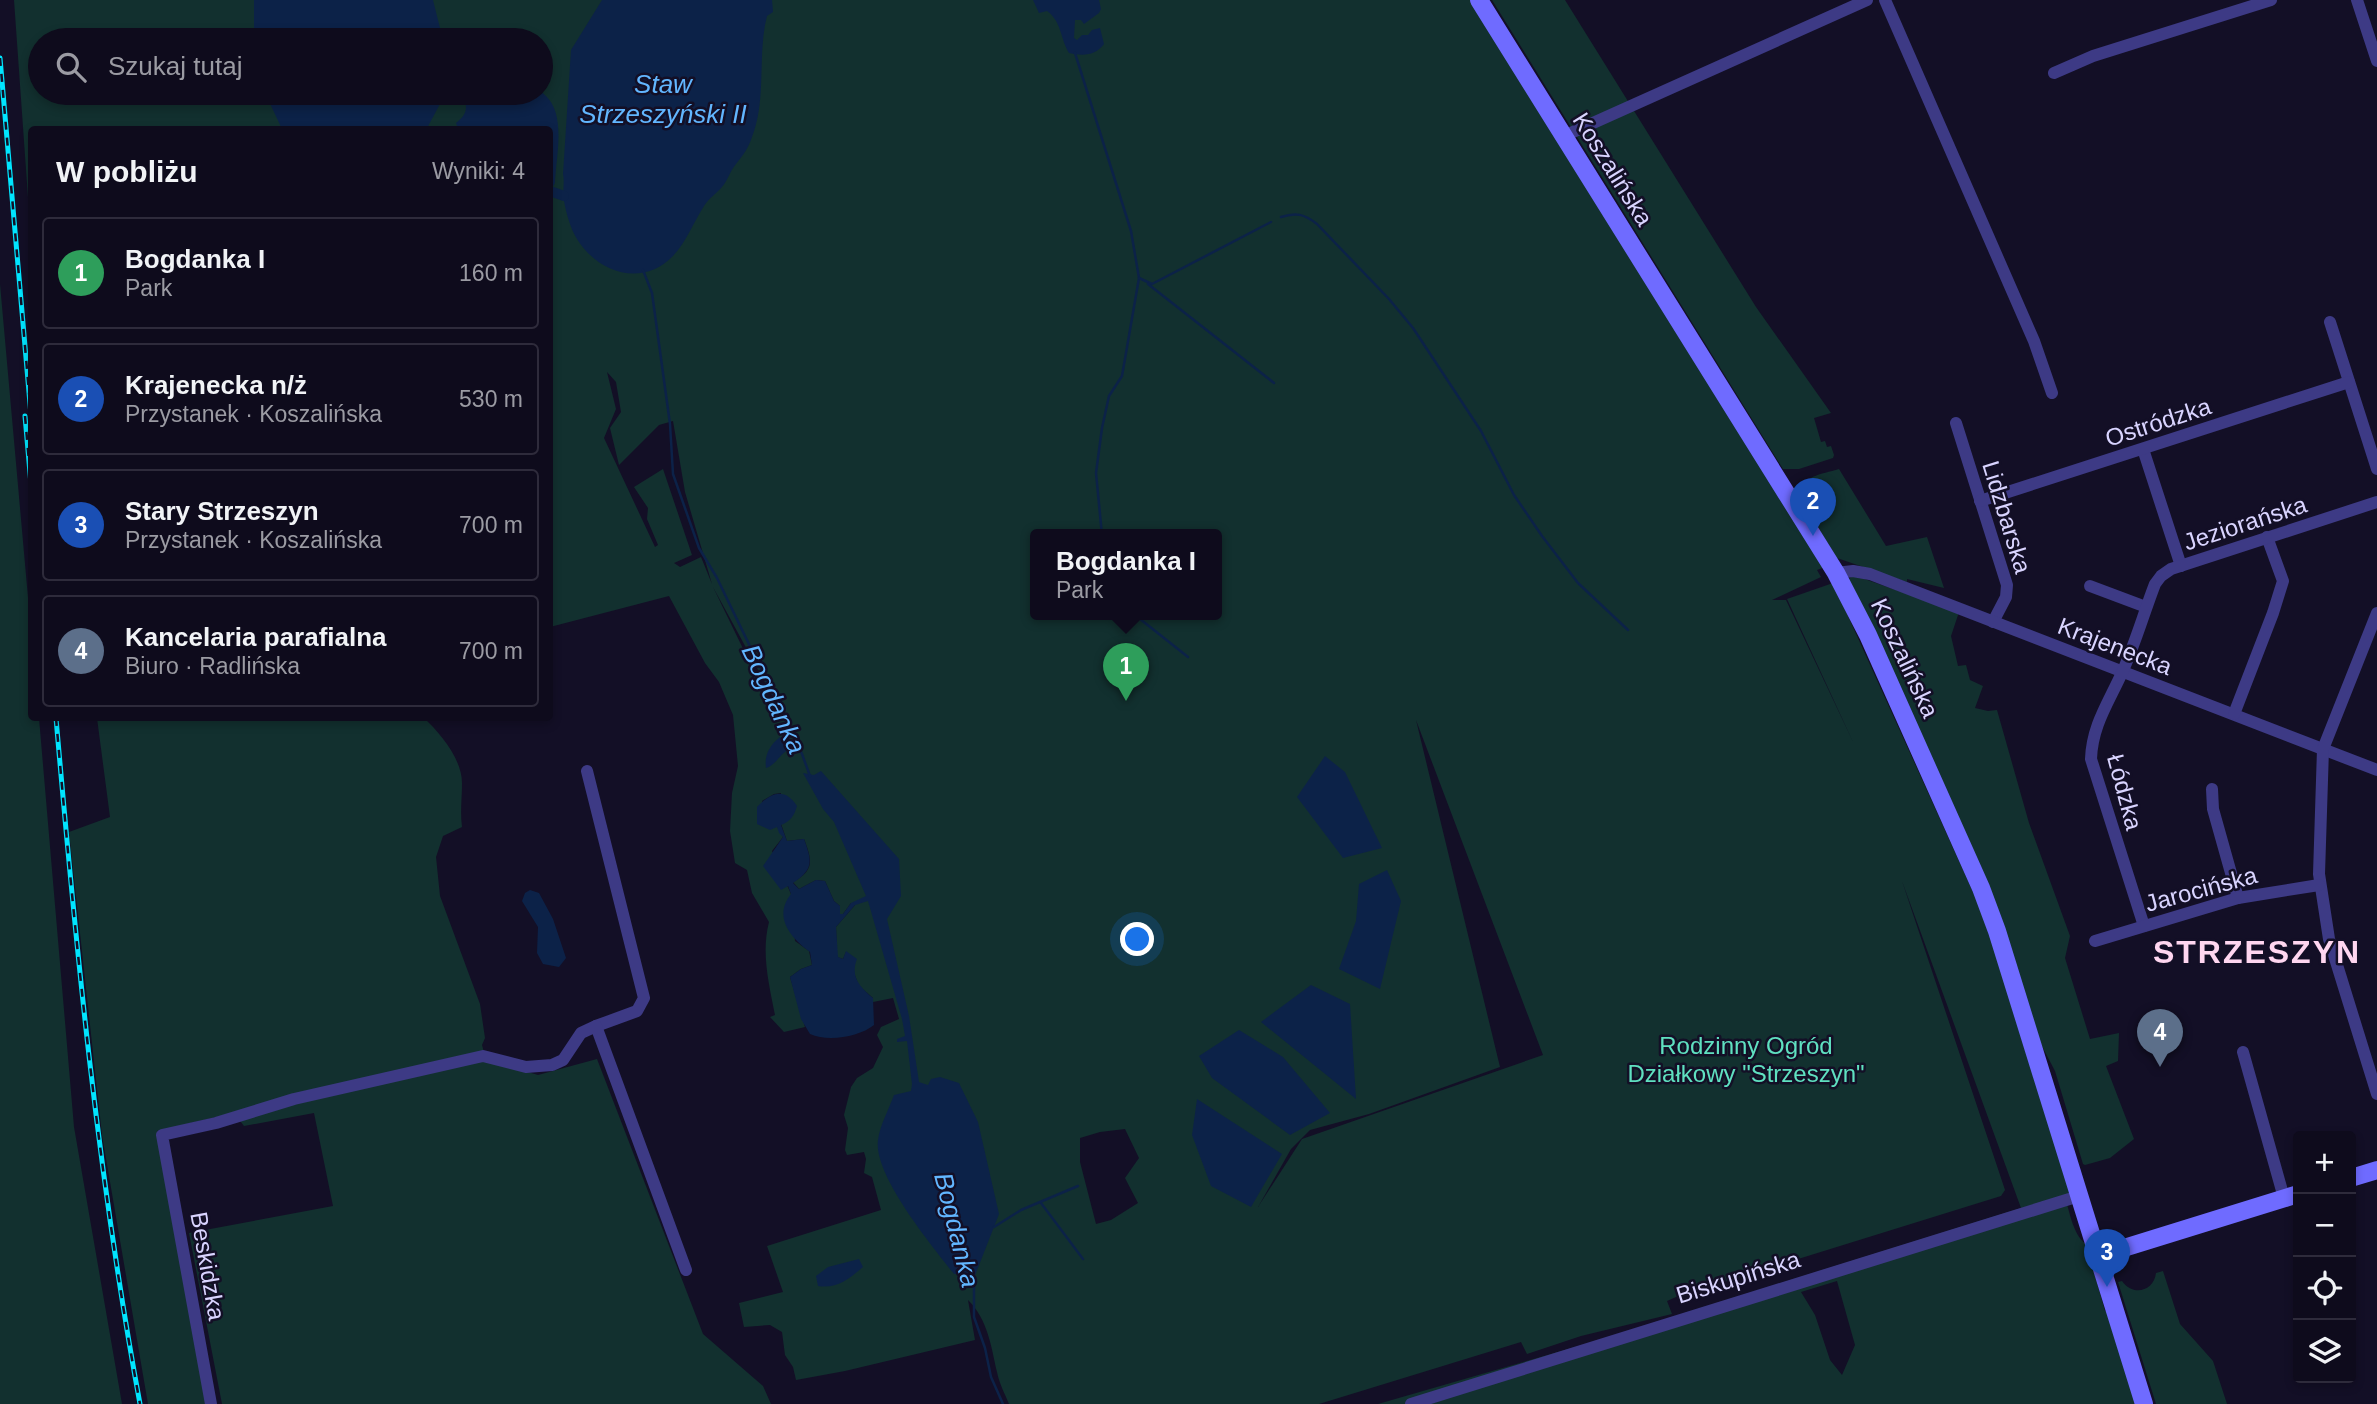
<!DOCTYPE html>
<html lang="pl">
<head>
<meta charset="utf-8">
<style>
	:root { --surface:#0e0b1c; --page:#171425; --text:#f1f3f6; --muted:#9b9ba3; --line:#2e2b3b; --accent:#2563eb }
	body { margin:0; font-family:Arial,sans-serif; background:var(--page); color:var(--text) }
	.controls { position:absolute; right:21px; bottom:21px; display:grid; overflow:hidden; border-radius:7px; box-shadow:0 4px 10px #0003 }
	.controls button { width:63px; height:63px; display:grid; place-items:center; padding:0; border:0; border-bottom:2px solid var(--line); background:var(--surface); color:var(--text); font:35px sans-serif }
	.you { position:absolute; left:1138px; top:940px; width:24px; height:24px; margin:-18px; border:5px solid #fff; border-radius:50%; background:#1a73e8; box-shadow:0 0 0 10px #1a73e833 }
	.badge { display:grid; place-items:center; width:46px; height:46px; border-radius:50%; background:var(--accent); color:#fff; font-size:23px; font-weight:700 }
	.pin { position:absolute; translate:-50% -58px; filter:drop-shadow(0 2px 4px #0008) }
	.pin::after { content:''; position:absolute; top:37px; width:24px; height:21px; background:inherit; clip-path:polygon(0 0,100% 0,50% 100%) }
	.popup { position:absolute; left:1030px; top:529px; width:192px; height:91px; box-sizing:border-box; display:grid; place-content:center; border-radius:7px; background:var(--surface); filter:drop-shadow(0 2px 5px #0005); font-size:23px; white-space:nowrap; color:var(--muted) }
	.popup b { font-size:26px; color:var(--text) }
	.popup::after { content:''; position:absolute; left:50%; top:100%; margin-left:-14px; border:14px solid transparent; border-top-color:var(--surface) }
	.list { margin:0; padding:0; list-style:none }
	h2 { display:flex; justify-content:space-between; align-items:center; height:91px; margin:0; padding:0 28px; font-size:30px }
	h2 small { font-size:23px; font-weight:400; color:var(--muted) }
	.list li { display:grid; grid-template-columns:46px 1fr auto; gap:21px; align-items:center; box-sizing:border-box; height:112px; margin:0 14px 14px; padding:0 14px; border:2px solid var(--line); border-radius:7px }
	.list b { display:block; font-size:26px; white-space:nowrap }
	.list p { margin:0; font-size:23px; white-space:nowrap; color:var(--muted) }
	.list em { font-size:23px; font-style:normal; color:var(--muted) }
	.icon { flex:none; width:38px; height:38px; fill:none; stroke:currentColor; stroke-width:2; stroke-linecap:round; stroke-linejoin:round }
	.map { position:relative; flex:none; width:2377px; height:1404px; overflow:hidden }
	.search { position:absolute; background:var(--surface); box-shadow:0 4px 10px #0003; left:28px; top:28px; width:525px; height:77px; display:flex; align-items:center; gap:18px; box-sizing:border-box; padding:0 24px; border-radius:38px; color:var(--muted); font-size:26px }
	.panel { position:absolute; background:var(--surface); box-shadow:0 4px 10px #0003; left:28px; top:126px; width:525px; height:595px; border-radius:7px }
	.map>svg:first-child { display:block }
	.green { fill:#12302f; fill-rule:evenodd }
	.water { fill:#0c2248 }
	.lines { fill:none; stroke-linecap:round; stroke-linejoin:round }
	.stream { stroke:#0c2248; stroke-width:2.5 }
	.canal { stroke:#0c2248; stroke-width:10 }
	.street { stroke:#3d3a85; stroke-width:12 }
	.secondary { stroke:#6f6bff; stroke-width:18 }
	.rail-casing { stroke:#00e5ff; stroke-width:5 }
	.rail { stroke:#130f26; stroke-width:2.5; stroke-dasharray:8; stroke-linecap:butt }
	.labels { text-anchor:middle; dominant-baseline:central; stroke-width:5; stroke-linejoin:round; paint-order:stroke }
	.street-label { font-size:24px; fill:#d9d4ff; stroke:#130f26 }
	.park-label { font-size:24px; fill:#5fe0c0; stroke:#130f26 }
	.water-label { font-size:26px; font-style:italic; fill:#62b6ff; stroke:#130f26 }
	.district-label { font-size:32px; font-weight:bold; letter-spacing:2px; fill:#ffd6f0; stroke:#130f26 }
</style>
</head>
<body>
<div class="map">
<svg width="2377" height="1404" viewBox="0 0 2377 1404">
	<rect width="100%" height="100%" fill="#130f26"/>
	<g class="green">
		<path d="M14,0H1470L1825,567L1817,570L1821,577L1772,600H1786L1854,744L1787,599L1833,583L1993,936L2072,1193L2065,1196C2069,1210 2073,1235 2086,1244L2105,1311L2110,1310L2139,1404H1378L1589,1343L2021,1208L1902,881L2005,1190L2001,1196L1676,1297L1667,1301L1672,1314L1581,1336L1527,1354L1521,1342L1319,1404H1009C1005,1394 999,1383 997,1372C991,1346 988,1320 968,1300L975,1340L845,1371L796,1380L793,1367L785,1355L782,1332L770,1325L744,1327L739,1303L783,1292L767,1246L881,1210L872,1177L864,1173L866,1159L864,1152L847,1155L845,1150L848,1128L844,1115L851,1087L857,1078L873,1068L883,1047L877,1035L881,1027L899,1019L893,998L873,1002V998L859,986L846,952L843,959L837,957L836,927L855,905L851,903L843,914H840V906L834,901L825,881L816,880L799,889L793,882C815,870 812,860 804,839L787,841L781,824V793L774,794L762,801L783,837L772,851L791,894L795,941L809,951L812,965L801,969L790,977L805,1027L784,1032L770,1017L775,1015C769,984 761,953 769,922L752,893L747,870L735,863L730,831L732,793L738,766L733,715L719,682L705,663L669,596L550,627V315H551L550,311V130H32L31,240ZM40,40H541V93H40ZM607,372L616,382L621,412L610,428L619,465L659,425L673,421L685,492L712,584L701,557L680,567L674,563L692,555L663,469L634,487L648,508L647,519L658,545L655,547L604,438L616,409ZM1035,535H1217V615H1035ZM713,587L774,699L775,702L771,706ZM1416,720L1543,1055L1302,1139L1258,1207L1291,1149L1310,1130L1369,1114L1500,1067ZM1125,1129L1139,1158L1125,1178L1138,1203L1111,1220L1096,1224L1080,1162V1138L1100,1132ZM1837,1281L1855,1345L1842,1375L1830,1360L1815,1315L1801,1292Z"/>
		<polygon points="1492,0 1565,0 1756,307 1831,413 1814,418 1821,442 1825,441 1827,447 1831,446 1834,455 1833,458 1799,469 1783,469"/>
		<polygon points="0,284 31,631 32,718 39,718 74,1127 122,1404 0,1404"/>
		<path d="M1839,469L1886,546L1927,537L1944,588L1907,579V582L1837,558L1801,500C1799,475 1820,475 1839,469Z"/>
		<polygon points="1853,575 1959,612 1951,636 1958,666 1966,665 1970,680 1983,686 1975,708 1988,711 1997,710 2029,823 2070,936 2065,958 2090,1039 2119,1033 2118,1061 2106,1066 2134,1139 2110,1158 2085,1165 2083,1164 2055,1071 2034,1031 1848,585 1849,579"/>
		<path d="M97,718H424C440,733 462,759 462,783C462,798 460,812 462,827L443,836L436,857L440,896L480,1004L485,1038L482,1045L486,1060L538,1075L597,1059L703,1334L763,1386L771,1404H222L189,1233L333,1206L314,1113L244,1126L234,1113L157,1131L206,1404H148L102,1135L69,832L110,817Z"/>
		<path d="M2163,1271L2180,1324L2213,1361L2227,1404H2156L2118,1282L2122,1281C2133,1297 2154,1291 2156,1273Z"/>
	</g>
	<g class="water">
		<polygon points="254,0 433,0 443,40 254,40"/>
		<path d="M602,0H772L773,12L767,16C757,55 767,99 752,137C748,149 743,155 736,164C730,171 728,180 722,187C716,194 709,198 704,206C693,223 687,241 673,256C636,294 582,265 569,221C567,215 565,207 564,201C562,192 565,183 563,174L571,50Z"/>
		<path d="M1033,0H1099L1101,9L1099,13L1084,24L1081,20H1075L1074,38L1077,40L1082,35H1088L1092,30L1100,28L1104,44C1095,56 1083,56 1069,53C1060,38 1062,22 1047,11L1039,13Z"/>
		<path d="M541,92C568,110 556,154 555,183L550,192V130L458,129L456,123C468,114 467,108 464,95H470L472,93Z"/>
		<polygon points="265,93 442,93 440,104 426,130 282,129"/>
		<path d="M780,737L788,750C779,755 776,765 766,768C764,755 770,745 780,737Z"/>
		<polygon points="1325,756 1345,772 1382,848 1343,858 1297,797"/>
		<path d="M821,771L899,859L901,896L887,919L909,1016L919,1082L928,1085L931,1079L940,1077L959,1083L978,1122L999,1214L974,1278L962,1274H954C933,1247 873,1175 878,1140C880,1125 889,1109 894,1095L911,1091L912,1084L907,1041L897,1042V1039L905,1036L902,1019L868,901L855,905L836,927L838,957L843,959L846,951L857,959C850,977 860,987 873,998L874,1025C859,1037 828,1042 810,1034L801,1019L790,977L801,969L812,965L810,952C790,937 773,917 791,894L788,886L781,890L763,866L783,837L779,833L777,827L770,830L757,824V807C771,792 785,787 797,806C794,816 791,821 781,825L787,841L804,839C812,861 814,869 793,883L799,889L816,880L825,881L834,901L840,906V914H843L851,903L866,896L834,822L823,809L803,773L814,775Z"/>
		<polygon points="1387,870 1401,901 1380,989 1339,969 1356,921 1359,884"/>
		<polygon points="530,890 539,893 553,919 566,958 559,967 543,964 537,953 538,927 522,901 525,893"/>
		<polygon points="1311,985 1350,1004 1356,1099 1261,1022"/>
		<polygon points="1239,1030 1283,1057 1330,1113 1290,1135 1212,1078 1199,1056"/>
		<polygon points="1197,1099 1282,1154 1251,1207 1211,1186 1192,1135"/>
		<path d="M859,1259L863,1267C849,1279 837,1289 818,1286L816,1276L828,1267Z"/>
	</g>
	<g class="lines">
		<g class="stream">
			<polyline points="1075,53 1131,231 1139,278 1122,376 1109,396 1102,428 1096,473 1102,535"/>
			<path d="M1281,217C1296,212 1304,214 1317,224L1389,299L1413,328L1481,431L1514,495L1542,536L1578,583L1628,630"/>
			<polyline points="643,270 652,293 670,424 673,474 699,548 717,578 802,754 810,776"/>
			<polyline points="1139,278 1152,284 1271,222"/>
			<polyline points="1148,284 1274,383"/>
			<polyline points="1135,615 1188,657"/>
			<polyline points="1041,1203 1083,1259"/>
			<polyline points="994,1227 1021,1210 1078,1186"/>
			<polyline points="974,1277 974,1317 985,1348 991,1377 1003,1404"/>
		</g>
		<polyline class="canal" points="550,191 564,196"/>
		<g class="street">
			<polyline points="1885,0 2034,341 2052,393"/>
			<polyline points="2357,0 2377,61"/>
			<polyline points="2054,73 2093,56 2271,0"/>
			<polyline points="1564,136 1867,0"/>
			<polyline points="2330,322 2377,469"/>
			<polyline points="1956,423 2007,585 2006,597 1993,622"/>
			<polyline points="2143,449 2181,566"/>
			<polyline points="1980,501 2349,382"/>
			<polyline points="1836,573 1853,571 1870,574 2377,770"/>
			<polyline points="2090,586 2146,607"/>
			<polyline points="2377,613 2323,749 2319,874 2329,939 2377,1094"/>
			<polyline points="2234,714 2273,613 2283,581 2267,537"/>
			<polyline points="587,771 644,998 637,1011 596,1026"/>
			<polyline points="2212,789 2213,809 2238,898"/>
			<path d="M2144,926L2091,759C2092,727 2107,705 2120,677C2134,648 2143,615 2155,584L2161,576L2171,569L2377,502"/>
			<polyline points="2095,941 2238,898 2319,885"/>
			<polyline points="2243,1052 2284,1198"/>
			<polyline points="211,1404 162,1135 216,1123 294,1099 483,1056 526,1067 552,1065 563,1060 581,1033 596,1026 686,1270"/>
			<polyline points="1411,1404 2079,1196"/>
		</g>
		<g class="secondary">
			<polyline points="1479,0 1836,573 1868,635 1981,888 1997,931 2144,1404"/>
			<polyline points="2351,1178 2377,1170"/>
			<polyline points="2098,1256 2298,1194"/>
		</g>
		<defs>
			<g id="rail">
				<polyline points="0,58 32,427"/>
				<polyline points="25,416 32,496"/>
				<path d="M56,718C76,948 98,1177 140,1404"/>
			</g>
		</defs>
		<use href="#rail" class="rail-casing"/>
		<use href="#rail" class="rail"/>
	</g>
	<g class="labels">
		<g class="street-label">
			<text transform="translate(1613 169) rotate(58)">Koszalińska</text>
			<text transform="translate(2158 422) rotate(-18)">Ostródzka</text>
			<text transform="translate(2007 517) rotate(73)">Lidzbarska</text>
			<text transform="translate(2245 523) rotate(-18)">Jeziorańska</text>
			<text transform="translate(2115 646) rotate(21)">Krajenecka</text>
			<text transform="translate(1905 658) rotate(65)">Koszalińska</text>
			<text transform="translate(2125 792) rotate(75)">Łódzka</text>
			<text transform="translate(2201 889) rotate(-15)">Jarocińska</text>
			<text transform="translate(208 1266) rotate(80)">Beskidzka</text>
			<text transform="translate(1738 1277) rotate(-17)">Biskupińska</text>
		</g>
		<g class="park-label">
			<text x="1746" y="1045">Rodzinny Ogród<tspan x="1746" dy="28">Działkowy "Strzeszyn"</tspan></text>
		</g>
		<g class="water-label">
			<text x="663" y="84">Staw<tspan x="663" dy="30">Strzeszyński II</tspan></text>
			<text transform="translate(774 699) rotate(65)">Bogdanka</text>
			<text transform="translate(957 1230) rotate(76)">Bogdanka</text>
		</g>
		<g class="district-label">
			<text x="2257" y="952">STRZESZYN</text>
		</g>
	</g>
</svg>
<div class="controls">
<button>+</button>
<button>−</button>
<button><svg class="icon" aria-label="locate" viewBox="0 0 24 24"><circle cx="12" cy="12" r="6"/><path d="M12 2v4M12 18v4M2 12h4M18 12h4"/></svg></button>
<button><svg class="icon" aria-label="layers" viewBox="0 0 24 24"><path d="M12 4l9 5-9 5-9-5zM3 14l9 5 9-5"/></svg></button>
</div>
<div class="you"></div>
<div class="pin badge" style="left:1126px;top:701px;background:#2e9e5b">1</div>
<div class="popup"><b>Bogdanka I</b>Park</div>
<div class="pin badge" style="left:1813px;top:536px;background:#1a4fb4">2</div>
<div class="pin badge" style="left:2107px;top:1287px;background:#1a4fb4">3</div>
<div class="pin badge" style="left:2160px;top:1067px;background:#5c6f8a">4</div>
<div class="search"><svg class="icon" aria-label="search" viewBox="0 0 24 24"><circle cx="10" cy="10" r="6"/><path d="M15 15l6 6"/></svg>Szukaj tutaj</div>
<section class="panel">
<h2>W pobliżu<small>Wyniki: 4</small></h2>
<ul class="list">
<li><span class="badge" style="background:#2e9e5b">1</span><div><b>Bogdanka I</b><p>Park</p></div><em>160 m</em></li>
<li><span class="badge" style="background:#1a4fb4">2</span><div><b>Krajenecka n/ż</b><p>Przystanek · Koszalińska</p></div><em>530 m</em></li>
<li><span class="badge" style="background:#1a4fb4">3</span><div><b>Stary Strzeszyn</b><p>Przystanek · Koszalińska</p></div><em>700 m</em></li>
<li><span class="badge" style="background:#5c6f8a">4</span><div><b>Kancelaria parafialna</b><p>Biuro · Radlińska</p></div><em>700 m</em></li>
</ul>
</section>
</div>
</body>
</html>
